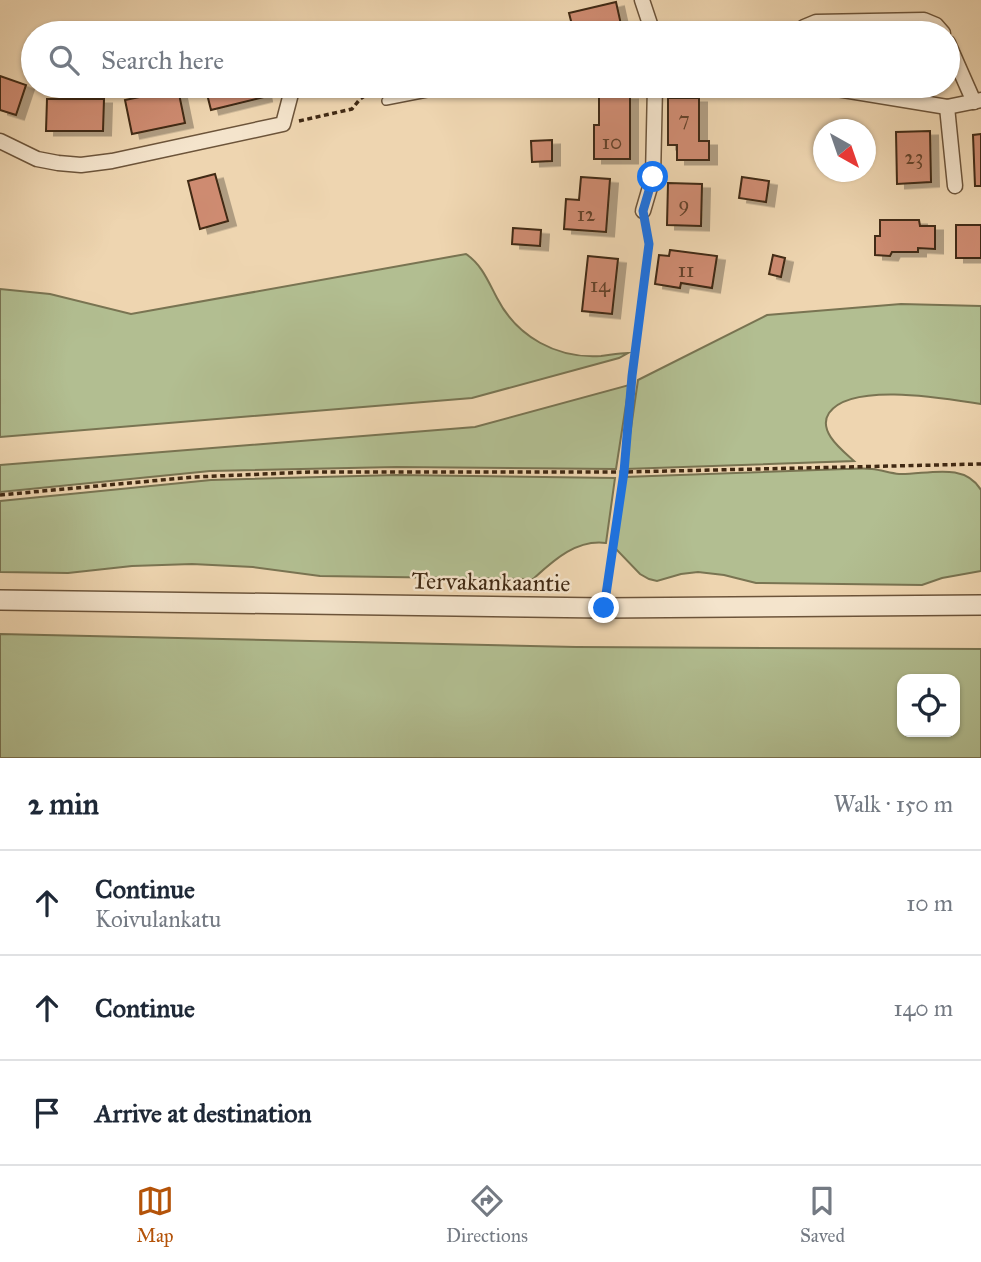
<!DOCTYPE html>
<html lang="en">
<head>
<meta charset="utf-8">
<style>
	:root { --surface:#fff; --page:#f6f6f7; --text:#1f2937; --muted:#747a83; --line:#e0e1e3; --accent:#b45309 }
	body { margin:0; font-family:"IM FELL Great Primer",serif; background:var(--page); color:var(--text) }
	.controls { position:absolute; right:21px; bottom:21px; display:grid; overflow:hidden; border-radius:14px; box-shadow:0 2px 5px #0004 }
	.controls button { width:63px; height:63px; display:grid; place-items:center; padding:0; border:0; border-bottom:2px solid var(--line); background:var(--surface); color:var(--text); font:35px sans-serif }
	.compass { position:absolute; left:813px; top:119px; width:63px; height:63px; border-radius:50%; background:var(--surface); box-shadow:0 2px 5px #0004; rotate:140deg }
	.stop { position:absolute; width:21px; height:21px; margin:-16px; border:5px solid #1a73e8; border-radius:50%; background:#fff }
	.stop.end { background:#1a73e8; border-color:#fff; box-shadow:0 2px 7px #0008 }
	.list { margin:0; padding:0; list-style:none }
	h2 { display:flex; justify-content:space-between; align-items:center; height:91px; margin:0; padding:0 28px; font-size:30px }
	h2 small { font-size:23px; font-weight:400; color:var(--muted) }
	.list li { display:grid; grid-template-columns:46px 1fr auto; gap:21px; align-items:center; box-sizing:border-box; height:105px; padding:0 28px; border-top:2px solid var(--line) }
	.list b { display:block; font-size:26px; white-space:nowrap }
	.list p { margin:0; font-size:23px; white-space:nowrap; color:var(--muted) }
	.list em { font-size:23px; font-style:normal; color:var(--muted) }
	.icon { flex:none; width:38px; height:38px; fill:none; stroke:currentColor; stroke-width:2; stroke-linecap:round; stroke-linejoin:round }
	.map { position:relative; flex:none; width:981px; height:758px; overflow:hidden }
	.search { position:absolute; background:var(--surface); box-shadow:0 2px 5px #0004; left:21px; right:21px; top:21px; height:77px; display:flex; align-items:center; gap:18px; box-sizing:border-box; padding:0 24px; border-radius:38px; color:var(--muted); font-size:26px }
	.sheet { height:406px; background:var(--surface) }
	nav { display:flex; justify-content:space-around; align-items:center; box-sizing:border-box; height:98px; border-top:2px solid var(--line); background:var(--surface); font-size:19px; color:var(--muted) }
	nav a { display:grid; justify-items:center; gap:4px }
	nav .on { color:var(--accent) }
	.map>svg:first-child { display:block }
	.green { fill:#b2be91; stroke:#797452; stroke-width:2; fill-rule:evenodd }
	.building { fill:#ce8b71; stroke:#402913; stroke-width:2; filter:url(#shadow) }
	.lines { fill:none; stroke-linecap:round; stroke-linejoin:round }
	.service-casing { stroke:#6c543a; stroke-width:10 }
	.minor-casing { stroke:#6c543a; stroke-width:17 }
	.tertiary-casing { stroke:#6c543a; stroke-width:22 }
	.path { stroke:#402913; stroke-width:3.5; stroke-dasharray:5 3.5; stroke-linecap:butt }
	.service { stroke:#f4e4cc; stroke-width:7 }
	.minor { stroke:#f4e4cc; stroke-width:14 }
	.tertiary { stroke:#f4e4cc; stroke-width:19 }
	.route { stroke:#1a73e8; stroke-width:9 }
	.labels { text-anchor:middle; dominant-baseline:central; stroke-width:5; stroke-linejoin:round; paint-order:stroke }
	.number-label { font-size:21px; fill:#64422a }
	.street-label { font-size:24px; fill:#402913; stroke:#f4e4cc }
</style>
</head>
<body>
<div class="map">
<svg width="981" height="758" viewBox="0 0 981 758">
	<defs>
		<filter id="shadow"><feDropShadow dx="8" dy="4.5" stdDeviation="0" flood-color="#0004"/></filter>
	</defs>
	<rect width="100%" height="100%" fill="#eed5b0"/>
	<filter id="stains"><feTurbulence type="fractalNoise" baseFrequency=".00286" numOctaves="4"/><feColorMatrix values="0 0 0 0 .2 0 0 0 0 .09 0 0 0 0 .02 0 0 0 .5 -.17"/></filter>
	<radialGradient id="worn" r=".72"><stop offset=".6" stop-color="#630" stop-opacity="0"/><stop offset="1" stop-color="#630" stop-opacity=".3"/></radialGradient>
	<g class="green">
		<path d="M466,254C482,265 488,281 497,298C517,337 557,359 601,356C610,355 619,353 628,353L619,358L472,398L0,437V289L50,294L131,314Z"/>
		<path d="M901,304L981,306V404C948,399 851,381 829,413C817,431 842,450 854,461L625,469L638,380L767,315Z"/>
		<polygon points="629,385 616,469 396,467 210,471 0,492 0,465 475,427"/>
		<path d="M845,469C853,469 863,468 872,469C881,470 890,473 899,474C926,475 964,461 981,490V571L942,578L922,585L756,583L724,575L698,572L681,574L657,581L649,579L640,574L614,547L624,477Z"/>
		<path d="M396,475L615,478L606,543C576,539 553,561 533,579L320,576L253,567L192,564L132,566L68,573L0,572V501L211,480Z"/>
		<path d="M0,634L576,647L981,649V758H0ZM902,679H955V732H902Z"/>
	</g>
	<g class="building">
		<polygon points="616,2 622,29 605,33 574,33 569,13"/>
		<polygon points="0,76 26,85 16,115 0,110"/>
		<polygon points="205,86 262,86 264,97 211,110"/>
		<polygon points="178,89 185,123 132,134 125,100"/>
		<polygon points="599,95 630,95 630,159 594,159 594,125 599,125"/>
		<polygon points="668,98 699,98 699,141 709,141 709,160 677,160 677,145 668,145"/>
		<polygon points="47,99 104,99 103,131 46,131"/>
		<polygon points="930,131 931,182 897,184 896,132"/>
		<polygon points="981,134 981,186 975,186 973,135"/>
		<polygon points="552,140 552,161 532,162 531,141"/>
		<polygon points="215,174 228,221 200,229 188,181"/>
		<polygon points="581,177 610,179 606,232 564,229 566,199 579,200"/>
		<polygon points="742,177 769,181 766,202 739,198"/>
		<polygon points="668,183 702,184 701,226 667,225"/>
		<polygon points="880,220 919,220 920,226 935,226 935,249 918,248 918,252 892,252 890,256 875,255 875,236 880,236"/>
		<rect x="956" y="225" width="25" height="33"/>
		<polygon points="513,228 541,230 540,246 512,244"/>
		<polygon points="670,250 717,256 712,288 681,283 680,288 655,284 659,255 669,256"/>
		<polygon points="773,255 785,258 781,277 769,274"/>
		<polygon points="588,256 618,259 612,314 582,311"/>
	</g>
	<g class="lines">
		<defs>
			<polyline id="service" points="386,101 463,86"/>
			<g id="minor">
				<polyline points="642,0 653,33"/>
				<polyline points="799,33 804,27 816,22 924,20 936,25 943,33"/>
				<polyline points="948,43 974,102"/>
				<polyline points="463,86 466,86"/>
				<polyline points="819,86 947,107 981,100"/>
				<polyline points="947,107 955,186"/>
				<polyline points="0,141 37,159 58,163 81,165 112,161 283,124 293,86"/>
				<polyline points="643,211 653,177 655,86"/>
			</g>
			<polyline id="tertiary" points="0,600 604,608 981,605"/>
		</defs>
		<use href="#service" class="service-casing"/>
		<use href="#minor" class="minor-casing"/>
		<use href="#tertiary" class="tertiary-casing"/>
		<g class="path">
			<polyline points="299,121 352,109 360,99 366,95 375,95"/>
			<polyline points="0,495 194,477 310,472 624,472 981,464"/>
			<polyline points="606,591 624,472 632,376 648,244 646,227"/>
		</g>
		<use href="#service" class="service"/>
		<use href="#minor" class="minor"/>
		<use href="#tertiary" class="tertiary"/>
	</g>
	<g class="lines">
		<polyline class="route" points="604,608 624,472 632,376 649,244 643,211 653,177"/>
	</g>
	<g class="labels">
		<g class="number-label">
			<text x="684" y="119">7</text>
			<text x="612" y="142">10</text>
			<text x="914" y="157">23</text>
			<text x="684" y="204">9</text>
			<text x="586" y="214">12</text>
			<text x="686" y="270">11</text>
			<text x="600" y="285">14</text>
		</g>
		<g class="street-label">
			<text transform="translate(491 582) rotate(1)">Tervakankaantie</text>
		</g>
	</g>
	<rect width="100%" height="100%" filter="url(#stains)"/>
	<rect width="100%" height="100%" fill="url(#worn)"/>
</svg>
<div class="controls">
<button><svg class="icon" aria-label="locate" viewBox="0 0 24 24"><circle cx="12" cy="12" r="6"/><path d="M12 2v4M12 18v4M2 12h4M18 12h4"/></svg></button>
</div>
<svg class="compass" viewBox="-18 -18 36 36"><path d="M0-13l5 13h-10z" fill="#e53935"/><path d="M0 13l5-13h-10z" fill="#747a83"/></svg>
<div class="stop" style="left:653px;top:177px"></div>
<div class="stop end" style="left:604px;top:608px"></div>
<div class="search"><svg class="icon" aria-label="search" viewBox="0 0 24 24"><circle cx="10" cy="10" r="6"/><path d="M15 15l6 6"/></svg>Search here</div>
</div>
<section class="sheet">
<h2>2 min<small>Walk · 150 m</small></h2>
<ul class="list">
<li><svg class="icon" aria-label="ahead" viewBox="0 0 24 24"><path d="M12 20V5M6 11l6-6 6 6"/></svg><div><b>Continue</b><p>Koivulankatu</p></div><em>10 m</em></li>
<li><svg class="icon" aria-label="ahead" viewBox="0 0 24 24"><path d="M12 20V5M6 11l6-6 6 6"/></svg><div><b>Continue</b></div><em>140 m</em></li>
<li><svg class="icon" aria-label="arrive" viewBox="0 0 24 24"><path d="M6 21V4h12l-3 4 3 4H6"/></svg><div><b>Arrive at destination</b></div></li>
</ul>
</section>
<nav>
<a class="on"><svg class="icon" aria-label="map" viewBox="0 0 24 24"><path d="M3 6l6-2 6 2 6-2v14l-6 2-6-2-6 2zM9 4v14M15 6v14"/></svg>Map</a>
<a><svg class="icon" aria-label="directions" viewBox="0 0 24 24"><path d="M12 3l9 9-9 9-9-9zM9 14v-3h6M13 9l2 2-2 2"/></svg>Directions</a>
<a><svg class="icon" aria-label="saved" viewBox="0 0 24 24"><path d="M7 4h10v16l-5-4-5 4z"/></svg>Saved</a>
</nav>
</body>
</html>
